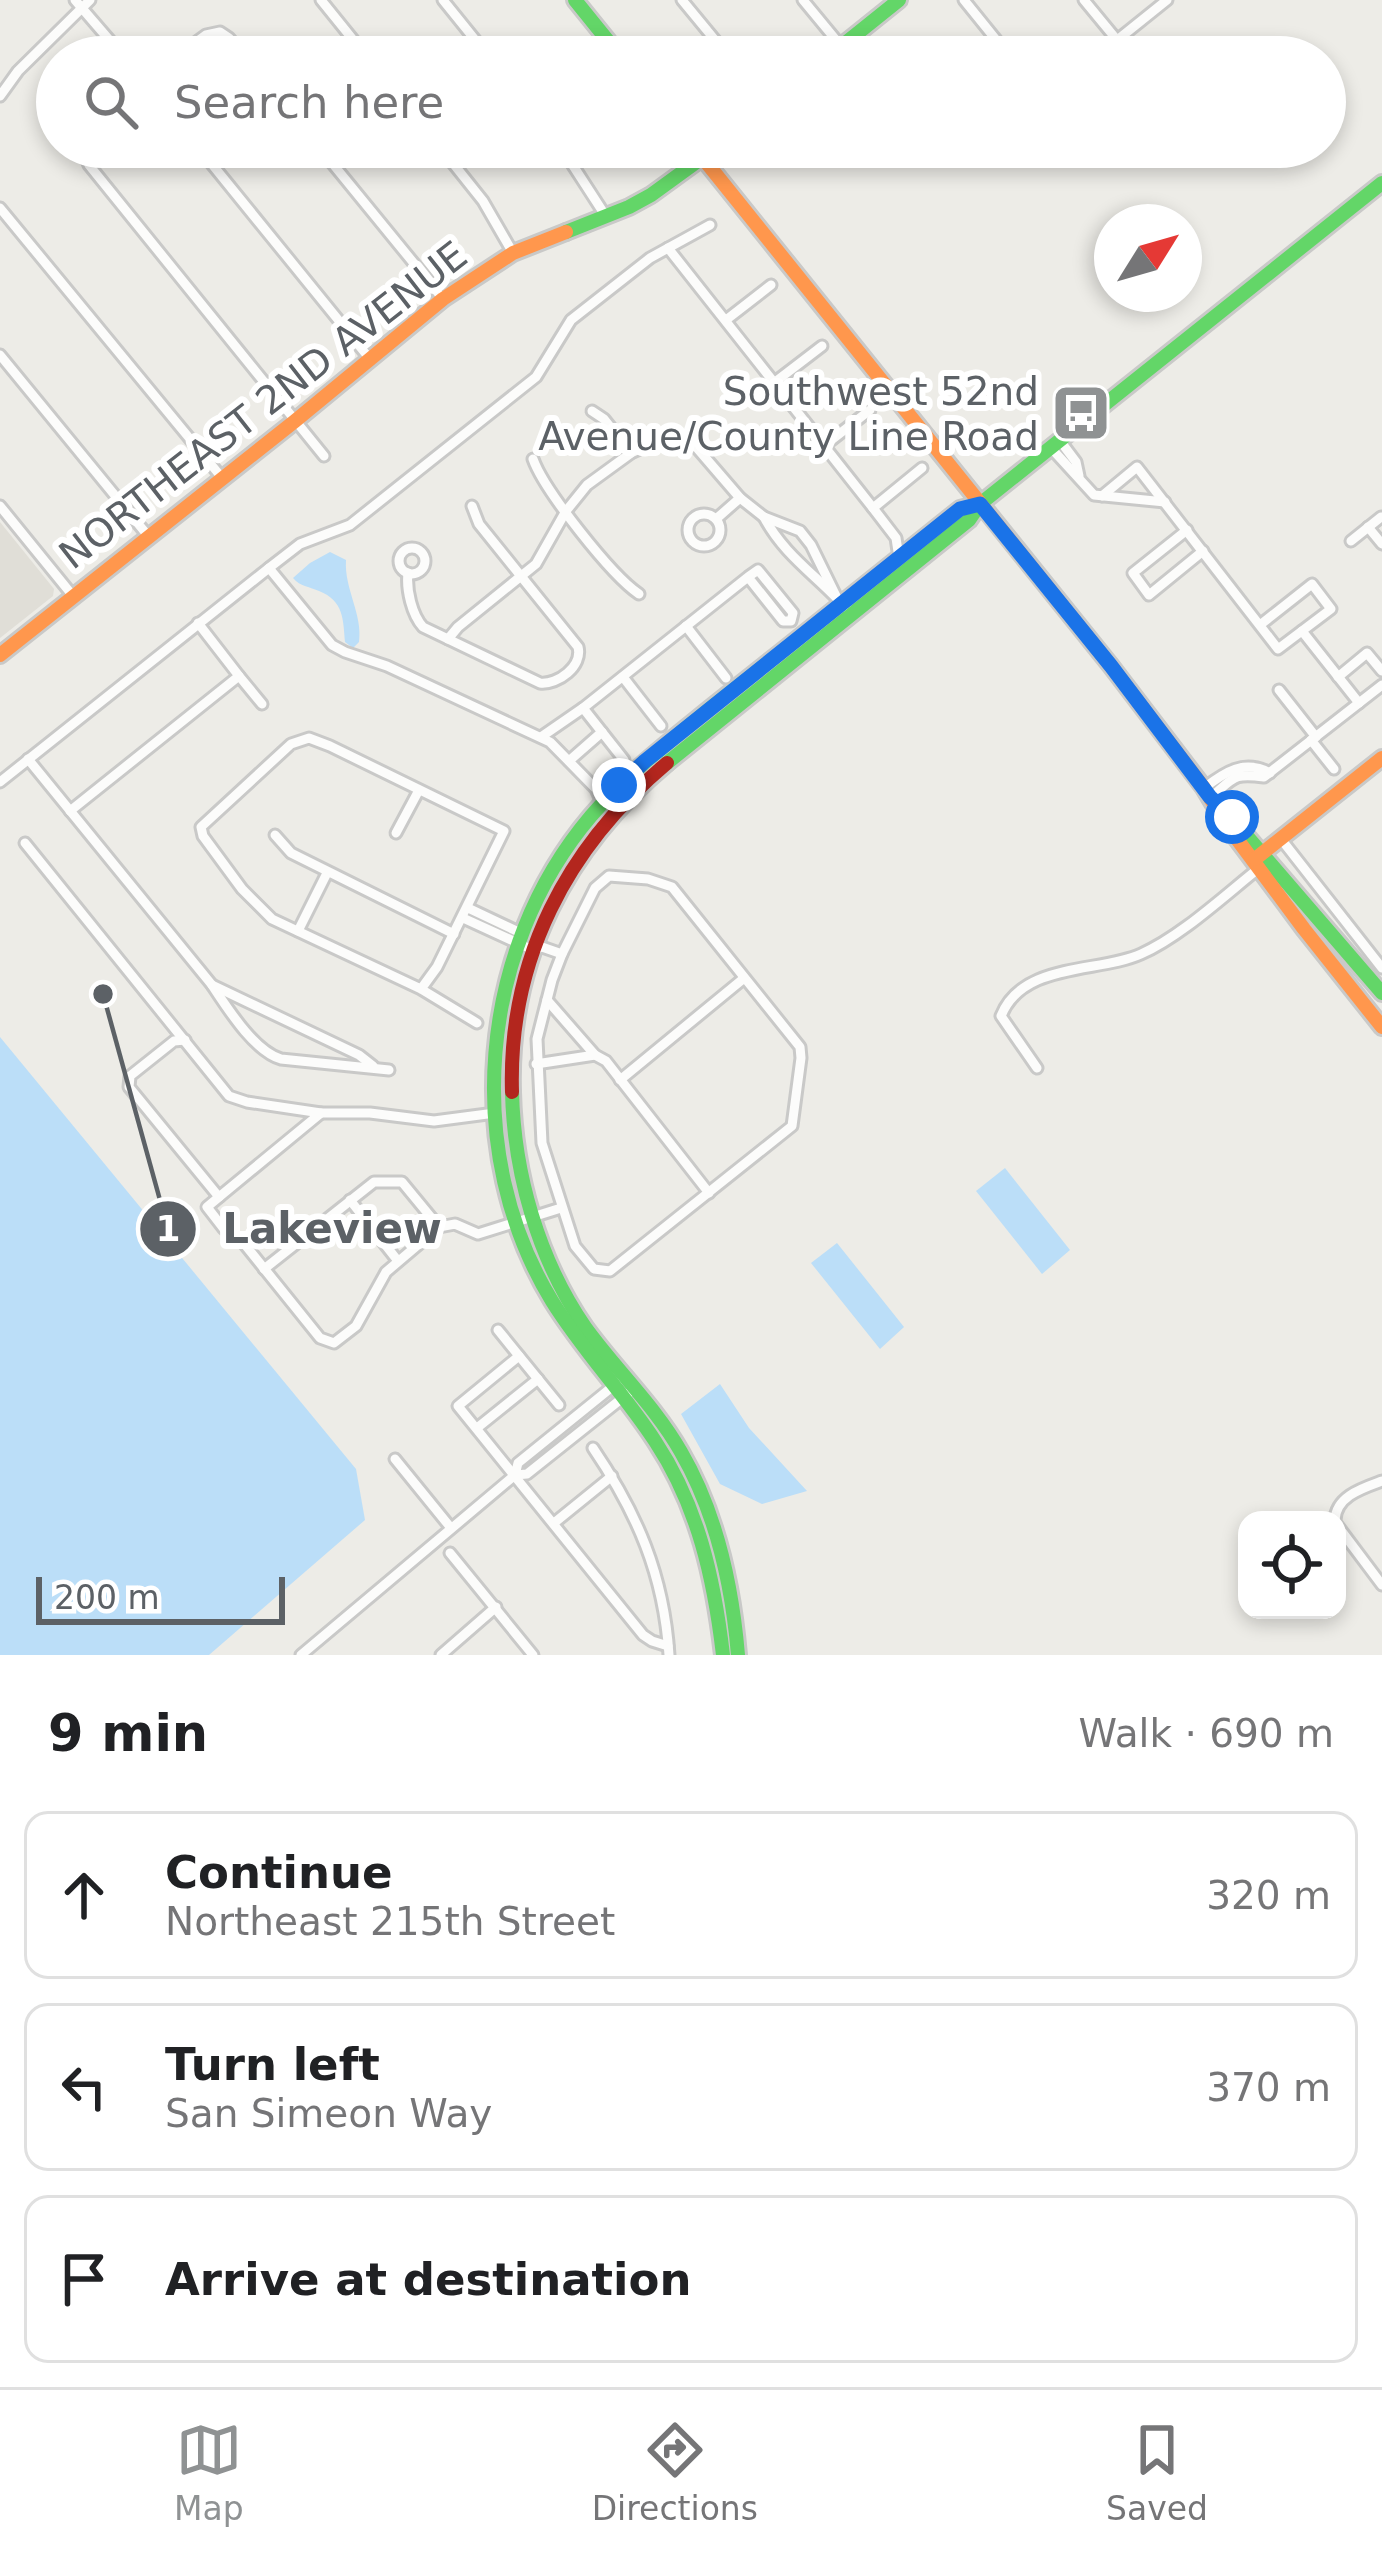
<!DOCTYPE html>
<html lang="en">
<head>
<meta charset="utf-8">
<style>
	:root { --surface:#fff; --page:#f2f2f2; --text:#202124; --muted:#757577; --line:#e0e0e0; --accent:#8f9293 }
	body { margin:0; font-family:"DejaVu Sans",sans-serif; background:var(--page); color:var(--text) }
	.controls { position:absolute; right:36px; bottom:36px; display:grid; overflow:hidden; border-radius:24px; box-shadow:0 6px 18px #0003 }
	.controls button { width:108px; height:108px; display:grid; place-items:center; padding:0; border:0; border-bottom:3px solid var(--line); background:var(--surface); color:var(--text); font:60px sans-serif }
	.compass { position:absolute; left:1094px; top:204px; width:108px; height:108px; border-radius:50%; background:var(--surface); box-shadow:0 6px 18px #0003; rotate:53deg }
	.scale { position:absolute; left:36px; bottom:30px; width:249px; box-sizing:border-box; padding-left:12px; border:6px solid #5c6166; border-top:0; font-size:33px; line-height:42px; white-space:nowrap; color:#5c6166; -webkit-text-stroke:9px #fff; paint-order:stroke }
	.stop { position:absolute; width:36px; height:36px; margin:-27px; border:9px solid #1a73e8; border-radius:50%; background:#fff }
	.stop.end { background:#1a73e8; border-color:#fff; box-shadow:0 3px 12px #0008 }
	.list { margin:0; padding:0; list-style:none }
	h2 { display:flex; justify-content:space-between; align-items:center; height:156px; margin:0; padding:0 48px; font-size:51px }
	h2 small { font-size:39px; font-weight:400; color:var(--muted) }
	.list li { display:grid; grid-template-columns:78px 1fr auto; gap:36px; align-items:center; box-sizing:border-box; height:168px; margin:0 24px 24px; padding:0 24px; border:3px solid var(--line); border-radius:24px }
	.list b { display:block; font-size:45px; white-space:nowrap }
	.list p { margin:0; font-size:39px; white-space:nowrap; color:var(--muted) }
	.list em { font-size:39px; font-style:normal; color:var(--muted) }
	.icon { flex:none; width:66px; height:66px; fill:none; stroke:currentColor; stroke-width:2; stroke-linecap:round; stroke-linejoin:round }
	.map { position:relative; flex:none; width:1382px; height:1655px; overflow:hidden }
	.search { position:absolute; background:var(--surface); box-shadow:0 6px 18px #0003; left:36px; right:36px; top:36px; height:132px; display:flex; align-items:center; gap:30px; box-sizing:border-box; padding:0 42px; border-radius:66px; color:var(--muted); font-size:45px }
	.sheet { height:732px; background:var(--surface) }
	nav { display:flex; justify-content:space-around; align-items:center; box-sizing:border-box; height:168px; border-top:3px solid var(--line); background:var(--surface); font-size:33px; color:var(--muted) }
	nav a { display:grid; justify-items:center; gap:6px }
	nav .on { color:var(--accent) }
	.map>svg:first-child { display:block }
	.education { fill:#e0ded7 }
	.water { fill:#bbdef8 }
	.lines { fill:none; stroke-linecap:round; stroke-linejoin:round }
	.street-casing { stroke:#c9c9c8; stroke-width:15 }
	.fast-casing { stroke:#c9c9c8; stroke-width:20 }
	.slow-casing { stroke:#c9c9c8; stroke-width:20 }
	.jam-casing { stroke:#c9c9c8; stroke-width:20 }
	.street { stroke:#fcfcfb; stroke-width:9 }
	.fast { stroke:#63d668; stroke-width:14 }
	.slow { stroke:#ff974d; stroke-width:14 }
	.jam { stroke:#b3261e; stroke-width:14 }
	.route { stroke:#1a73e8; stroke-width:15 }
	.labels { text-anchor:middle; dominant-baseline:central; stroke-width:12; stroke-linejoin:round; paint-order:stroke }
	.poi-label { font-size:39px; fill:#5c6166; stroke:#fff; text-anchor:end }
	.street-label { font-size:39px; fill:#5c6166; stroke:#fff }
	.leader { fill:none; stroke:#5c6166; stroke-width:4.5 }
	.callout-dot { fill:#5c6166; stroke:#fff; stroke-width:4.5 }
	.mark-label { font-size:36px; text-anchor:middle; font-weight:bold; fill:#fff }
	.callout-label { font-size:42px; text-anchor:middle; font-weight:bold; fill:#5c6166; stroke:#fff; stroke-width:12; stroke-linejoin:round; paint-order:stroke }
</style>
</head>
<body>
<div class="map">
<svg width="1382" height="1655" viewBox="0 0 1382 1655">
	<rect width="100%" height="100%" fill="#edece7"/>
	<polygon class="education" points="0,522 54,589 53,596 0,638"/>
	<g class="water">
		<path d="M330,552L346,560C344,589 363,614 359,642L353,648L345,642C343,619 344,601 319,591C308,586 301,587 293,578L310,563Z"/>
		<polygon points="0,1037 356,1469 365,1520 209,1655 0,1655"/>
		<polygon points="1005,1168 1070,1250 1042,1274 976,1191"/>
		<polygon points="837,1243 904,1327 880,1349 811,1263"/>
		<polygon points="720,1384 749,1428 807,1491 762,1504 720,1484 681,1414"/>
	</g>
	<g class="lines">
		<defs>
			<g id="street">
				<polyline points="75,0 124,57"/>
				<polyline points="321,0 367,57"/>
				<polyline points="443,0 489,57"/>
				<polyline points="682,0 729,57"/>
				<polyline points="803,0 841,46"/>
				<polyline points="964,0 1010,57"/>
				<polyline points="1084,0 1117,40"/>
				<polyline points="176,57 206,35 220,32 229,38 245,57"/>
				<polyline points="1096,57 1167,0"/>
				<polyline points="0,96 18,71 90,0"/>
				<polyline points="86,147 83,151 89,165 324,456"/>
				<polyline points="198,147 370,359"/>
				<polyline points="319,147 443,299"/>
				<polyline points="440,147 483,201 513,253"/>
				<polyline points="561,147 605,215"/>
				<polyline points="0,208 223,479"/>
				<polyline points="668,248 873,508 922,468"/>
				<polyline points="726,320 771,285"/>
				<polyline points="0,355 149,537"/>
				<polyline points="775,382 822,346"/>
				<polyline points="592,411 604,419 631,453"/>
				<polyline points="1061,442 1076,462 1079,476"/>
				<polyline points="825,445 870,410"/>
				<polyline points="1052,449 1094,495 1165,502"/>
				<path d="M533,459C544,490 611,575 639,594"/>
				<polyline points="1102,496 1137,467 1278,649 1331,609 1312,584 1260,625"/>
				<polyline points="0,506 73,596"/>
				<polyline points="873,508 896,538 899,558"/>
				<circle cx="704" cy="530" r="16"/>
				<path d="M764,517C785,558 825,581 853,616"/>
				<polyline points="716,519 740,498"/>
				<polyline points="1368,527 1382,544"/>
				<polyline points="1187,530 1133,573 1149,595 1203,551"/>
				<polyline points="1351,541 1381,517"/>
				<circle cx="412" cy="561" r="13"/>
				<polyline points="269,568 300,544 350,525 536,377 571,320 650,258 710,225"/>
				<path d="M408,573C406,590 412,615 423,627L540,683C558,685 583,666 578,647L479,524L472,506"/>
				<polyline points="686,626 726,678"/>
				<polyline points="1302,631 1359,703"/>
				<polyline points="448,639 458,627 536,564 566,511 587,485 631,453 662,439 682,440 697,448 740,498 764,517 800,531 811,545 836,596"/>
				<polyline points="239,676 262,704"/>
				<polyline points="623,677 661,726"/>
				<polyline points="1338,677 1367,653 1382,671"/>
				<polyline points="1279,690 1316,737"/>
				<polyline points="583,708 624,760 624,802"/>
				<polyline points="541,737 583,708 748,577 758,570 793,613 791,621 783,621 748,577"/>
				<polyline points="1311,740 1334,769"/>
				<path d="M28,759L212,985C228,1009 254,1051 281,1059L389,1070"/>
				<polyline points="569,761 602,732"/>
				<polyline points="0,782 269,568 332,645 345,652 387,666 550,742 596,789 602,802"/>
				<path d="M1204,788C1225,772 1244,759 1270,773"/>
				<path d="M1211,797C1235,777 1233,773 1264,777L1382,685"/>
				<polyline points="70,811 239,676 198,623"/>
				<polyline points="396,833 419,790"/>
				<polyline points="275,835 291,853 454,934"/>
				<polyline points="1281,839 1382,968"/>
				<polyline points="25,843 229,1096 247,1102 321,1113 370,1113 434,1121 495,1113"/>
				<polygon points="609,876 648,879 672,887 800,1047 801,1058 792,1126 610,1271 594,1269 575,1246 542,1143 537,1039 552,980 562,954 595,888"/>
				<polyline points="468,908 523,934"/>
				<polyline points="463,918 533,950 542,947 562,954"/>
				<polyline points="298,931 327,873"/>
				<polyline points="212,985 359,1055 373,1066"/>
				<polyline points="421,989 437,967 504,831 330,746 309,738 291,744 201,827 203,836 242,889 272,919 421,989 477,1023"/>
				<polyline points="547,1000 595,1055 606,1061 709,1193"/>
				<polyline points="185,1040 174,1041 130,1076 129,1087 219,1197 321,1113"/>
				<polyline points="536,1064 595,1055"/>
				<path d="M1037,1068L1001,1016C1022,962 1099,973 1141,954C1182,936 1227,893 1263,865"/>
				<polyline points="620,1080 743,979"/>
				<polyline points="219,1197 207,1207 224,1229"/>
				<polyline points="350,1200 398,1261"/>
				<polyline points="242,1241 320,1338 334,1343 356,1326 386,1272 439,1227 455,1224 478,1234 561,1208"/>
				<polyline points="264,1269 374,1182 402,1182 439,1227"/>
				<polyline points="498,1330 559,1405"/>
				<polyline points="519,1356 458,1406 643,1635 652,1641 668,1646"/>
				<polyline points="477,1428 538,1379"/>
				<path d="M593,1448C637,1513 664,1575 669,1655"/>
				<polyline points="395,1459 451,1528"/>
				<polyline points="515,1475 527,1474 635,1388"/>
				<path d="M1335,1520C1336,1496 1363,1488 1382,1481"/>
				<polyline points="554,1523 612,1476"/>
				<polyline points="1337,1525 1382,1585"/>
				<polyline points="450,1553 533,1655"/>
				<polyline points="301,1655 515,1475 518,1463 617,1383"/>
				<polyline points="441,1655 496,1607"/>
			</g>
			<g id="fast">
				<polyline points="575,0 621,57"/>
				<polyline points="828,57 899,0"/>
				<polyline points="566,232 629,207 651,195 717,147"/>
				<polyline points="667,763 969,520 980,504 1382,183"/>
				<polyline points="1221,806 1382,993"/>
				<path d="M512,1092C514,1173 538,1259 585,1327C616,1370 655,1406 681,1452C717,1514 732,1584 738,1655"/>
				<path d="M723,1655C714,1578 698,1506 655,1441C623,1392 583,1351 552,1301C462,1154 478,949 591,816C627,774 670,741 712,707C755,673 798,639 840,605"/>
			</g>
			<g id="slow">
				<polyline points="694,147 1111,666 1204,788 1225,823 1304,929 1382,1027"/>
				<polyline points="840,605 960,509 980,504"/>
				<polyline points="0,655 295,421 443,299 513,253 566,232"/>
				<polyline points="1255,859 1382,758"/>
			</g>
			<path id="jam" d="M512,1092C508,959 567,847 667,763"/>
		</defs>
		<use href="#street" class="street-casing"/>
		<use href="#fast" class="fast-casing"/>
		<use href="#slow" class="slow-casing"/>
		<use href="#jam" class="jam-casing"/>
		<use href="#street" class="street"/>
		<use href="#fast" class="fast"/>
		<use href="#slow" class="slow"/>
		<use href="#jam" class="jam"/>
	</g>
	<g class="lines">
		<polyline class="route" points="619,785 645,761 960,509 980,504 1111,666 1210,797 1232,817"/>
	</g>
	<defs>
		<symbol id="bus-square" viewBox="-11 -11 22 22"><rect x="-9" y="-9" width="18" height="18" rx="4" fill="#8f9293" stroke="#fff"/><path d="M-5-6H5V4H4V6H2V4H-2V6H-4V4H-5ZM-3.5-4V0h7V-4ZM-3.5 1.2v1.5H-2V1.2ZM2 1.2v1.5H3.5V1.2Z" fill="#fff"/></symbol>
	</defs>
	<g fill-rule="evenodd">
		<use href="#bus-square" x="1048" y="380" width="66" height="66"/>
	</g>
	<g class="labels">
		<g class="poi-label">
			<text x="1039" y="391">Southwest 52nd<tspan x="1039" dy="45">Avenue/County Line Road</tspan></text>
		</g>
		<g class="street-label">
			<text transform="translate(263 405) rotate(-38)">NORTHEAST 2ND AVENUE</text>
		</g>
	</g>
	<path class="leader" d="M103 994L168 1229"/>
	<g class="callout-dot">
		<circle cx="103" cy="994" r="12"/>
		<circle cx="168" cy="1229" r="30"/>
	</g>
	<g class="mark-label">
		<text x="168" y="1241">1</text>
	</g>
	<g class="callout-label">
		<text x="332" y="1243">Lakeview</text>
	</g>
</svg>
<div class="controls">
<button><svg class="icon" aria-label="locate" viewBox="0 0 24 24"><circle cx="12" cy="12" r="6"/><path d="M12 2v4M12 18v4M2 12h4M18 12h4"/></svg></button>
</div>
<svg class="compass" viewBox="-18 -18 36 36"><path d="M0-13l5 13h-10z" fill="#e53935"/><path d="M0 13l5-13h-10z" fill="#757577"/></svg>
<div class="scale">200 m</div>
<div class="stop" style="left:1232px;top:817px"></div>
<div class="stop end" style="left:619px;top:785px"></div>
<div class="search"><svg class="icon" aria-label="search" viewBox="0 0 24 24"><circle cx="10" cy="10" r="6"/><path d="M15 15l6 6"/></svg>Search here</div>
</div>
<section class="sheet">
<h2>9 min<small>Walk · 690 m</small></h2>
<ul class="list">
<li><svg class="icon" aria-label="ahead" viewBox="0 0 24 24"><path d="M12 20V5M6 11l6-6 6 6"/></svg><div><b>Continue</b><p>Northeast 215th Street</p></div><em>320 m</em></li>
<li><svg class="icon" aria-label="left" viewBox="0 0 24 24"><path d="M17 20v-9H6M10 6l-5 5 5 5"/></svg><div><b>Turn left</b><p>San Simeon Way</p></div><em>370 m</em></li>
<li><svg class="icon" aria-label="arrive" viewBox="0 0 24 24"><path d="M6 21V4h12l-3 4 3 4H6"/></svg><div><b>Arrive at destination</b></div></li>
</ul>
</section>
<nav>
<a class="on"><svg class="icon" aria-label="map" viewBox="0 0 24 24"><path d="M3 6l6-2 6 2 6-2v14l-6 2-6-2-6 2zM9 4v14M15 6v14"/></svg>Map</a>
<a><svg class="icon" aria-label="directions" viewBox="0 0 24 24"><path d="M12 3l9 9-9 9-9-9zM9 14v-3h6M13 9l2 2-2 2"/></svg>Directions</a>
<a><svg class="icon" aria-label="saved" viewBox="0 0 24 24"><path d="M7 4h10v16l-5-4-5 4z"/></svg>Saved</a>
</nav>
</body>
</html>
